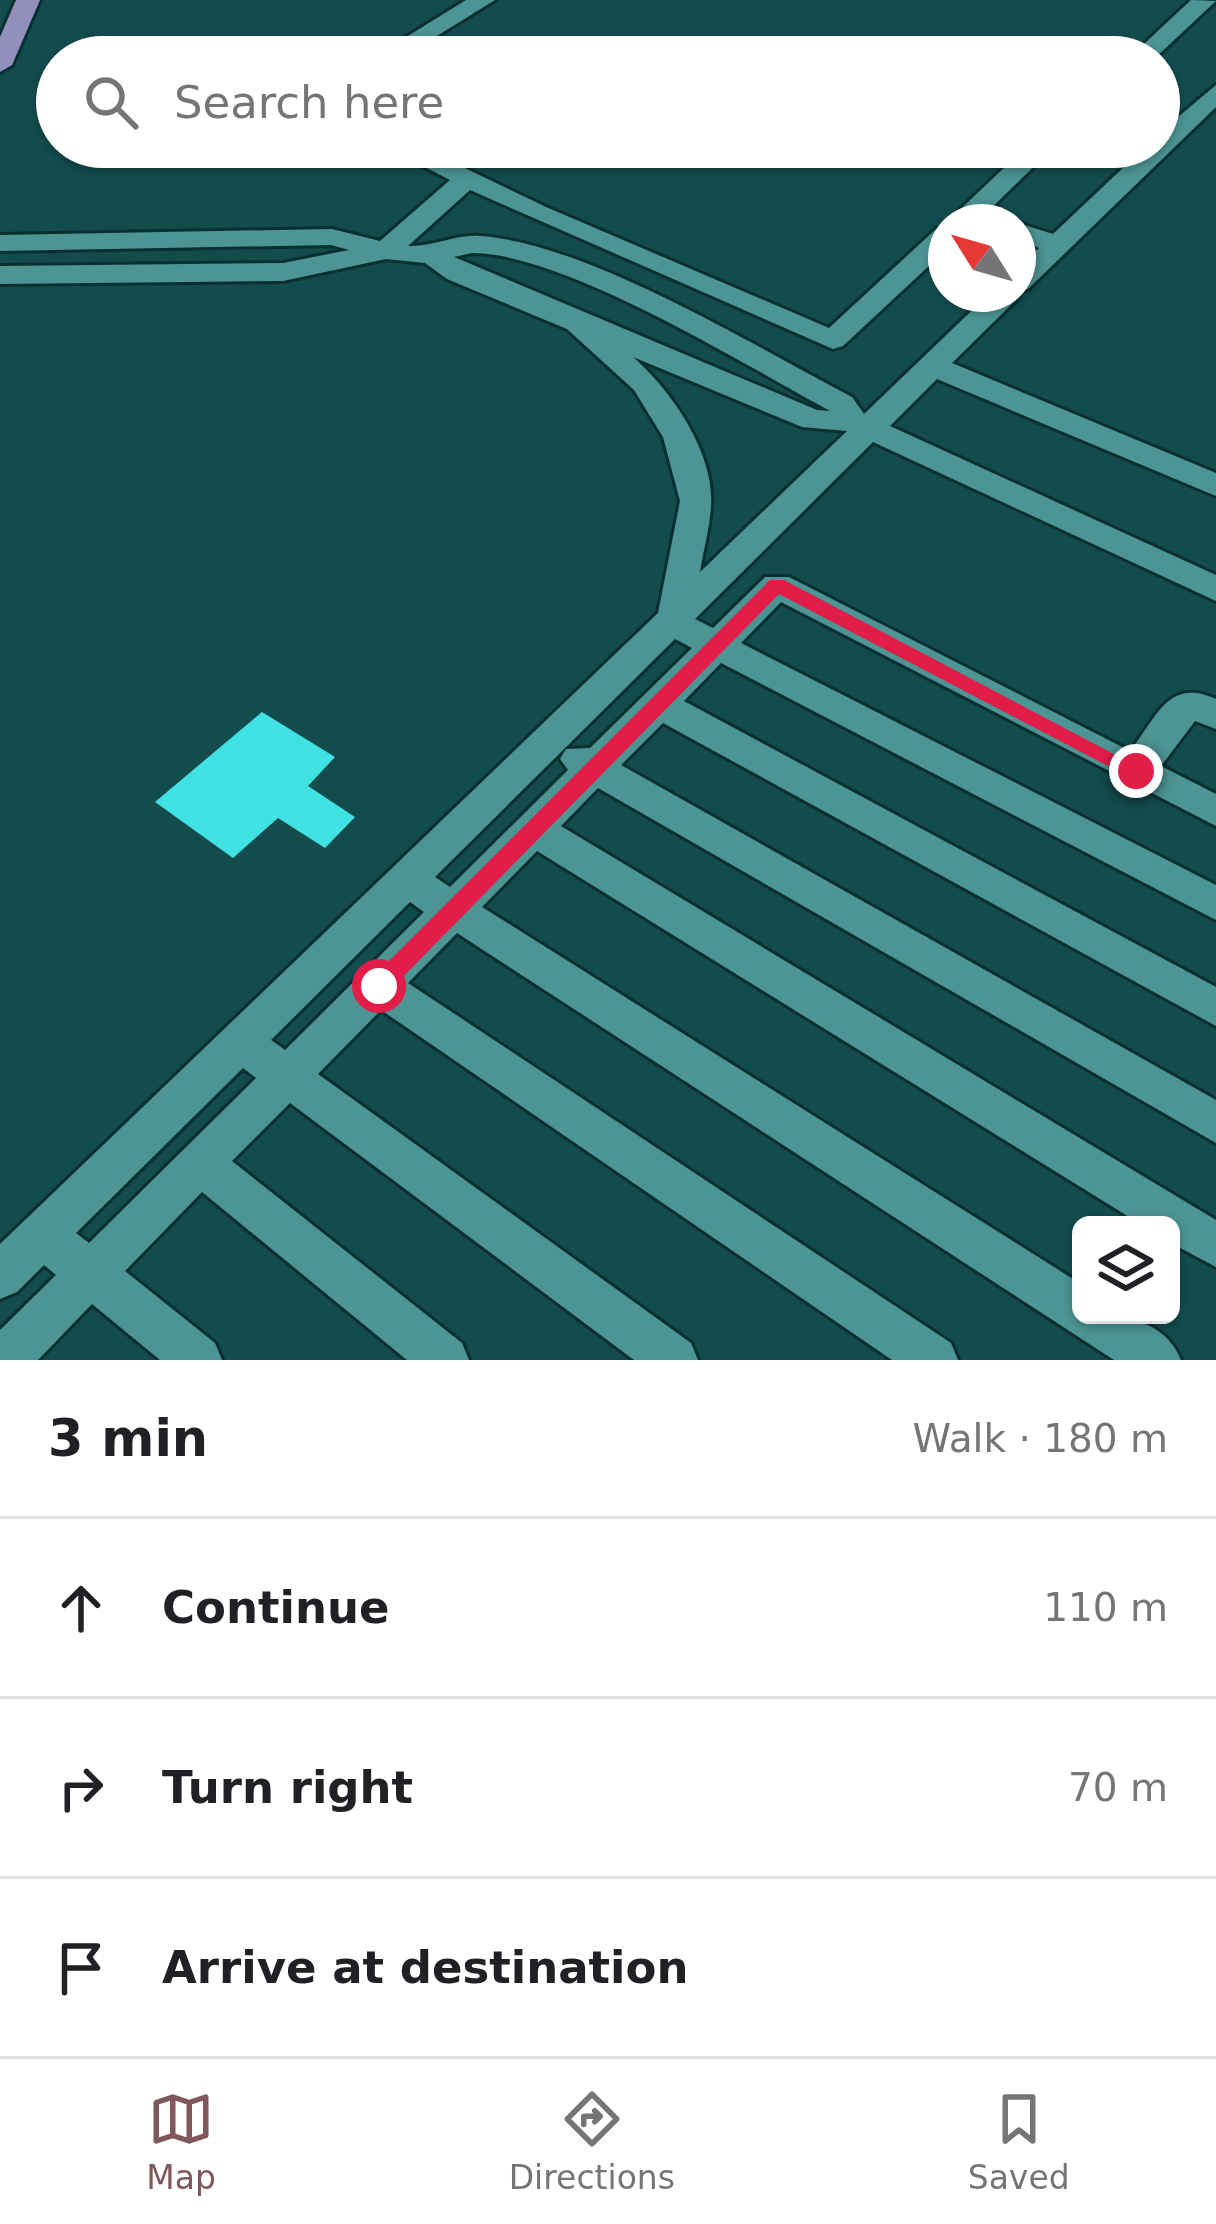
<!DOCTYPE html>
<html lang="en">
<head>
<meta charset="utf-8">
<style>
	:root { --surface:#fff; --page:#f2f2f2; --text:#202124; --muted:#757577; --line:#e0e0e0; --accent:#7f575c }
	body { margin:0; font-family:"DejaVu Sans",sans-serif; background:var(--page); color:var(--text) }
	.controls { position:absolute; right:36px; bottom:36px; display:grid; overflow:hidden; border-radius:18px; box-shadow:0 3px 9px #0004 }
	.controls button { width:108px; height:108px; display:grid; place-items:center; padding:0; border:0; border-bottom:3px solid var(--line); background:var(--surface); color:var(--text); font:60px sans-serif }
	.compass { position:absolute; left:928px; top:204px; width:108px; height:108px; border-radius:50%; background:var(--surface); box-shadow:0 3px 9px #0004; rotate:307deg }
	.stop { position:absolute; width:36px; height:36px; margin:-27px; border:9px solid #e11d48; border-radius:50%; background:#fff }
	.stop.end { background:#e11d48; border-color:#fff; box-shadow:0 3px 12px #0008 }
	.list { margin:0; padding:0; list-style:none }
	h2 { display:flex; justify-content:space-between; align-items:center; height:156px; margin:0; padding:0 48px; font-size:51px }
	h2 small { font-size:39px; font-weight:400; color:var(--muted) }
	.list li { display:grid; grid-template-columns:78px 1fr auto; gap:36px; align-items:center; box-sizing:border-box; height:180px; padding:0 48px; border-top:3px solid var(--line) }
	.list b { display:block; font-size:45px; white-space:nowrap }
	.list em { font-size:39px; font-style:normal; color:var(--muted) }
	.icon { flex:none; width:66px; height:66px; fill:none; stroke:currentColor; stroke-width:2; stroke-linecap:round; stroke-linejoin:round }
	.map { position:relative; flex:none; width:1216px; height:1360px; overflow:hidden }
	.search { position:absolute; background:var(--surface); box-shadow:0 3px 9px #0004; left:36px; right:36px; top:36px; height:132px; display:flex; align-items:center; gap:30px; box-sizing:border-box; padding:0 42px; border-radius:66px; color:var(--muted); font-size:45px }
	.sheet { height:696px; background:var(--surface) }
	nav { display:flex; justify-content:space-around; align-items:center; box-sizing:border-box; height:168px; border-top:3px solid var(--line); background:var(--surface); font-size:33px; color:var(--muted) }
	nav a { display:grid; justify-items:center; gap:6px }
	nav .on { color:var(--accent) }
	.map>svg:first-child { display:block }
	.building { fill:#40e1e3 }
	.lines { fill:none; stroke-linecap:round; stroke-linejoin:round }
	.minor-casing { stroke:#083030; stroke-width:6 }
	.major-casing { stroke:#083030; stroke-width:6 }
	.minor { fill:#4d9494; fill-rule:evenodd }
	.major { fill:#938fbc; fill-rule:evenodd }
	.route { fill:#e11d48 }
</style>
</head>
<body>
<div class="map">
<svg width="1216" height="1360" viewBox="0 0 1216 1360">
	<rect width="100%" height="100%" fill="#134c4d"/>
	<polygon class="building" points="262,712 335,757 308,786 355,817 325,848 278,818 233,858 155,802"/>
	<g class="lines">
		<defs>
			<g id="minor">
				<polygon points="466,0 495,0 403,57 374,57"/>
				<polygon points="1191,0 1216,1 1156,57 1130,57"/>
				<path d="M1216,85V107L1028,289L1019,291L1020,294L1016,300L952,363L1216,473V496L937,379L890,426L1216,575V601L873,442L695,619L713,628L765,577H789L1130,751C1157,717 1168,677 1216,699V729L1195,721L1161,766L1216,794V826L781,602L741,643L1216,885V920L721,663L684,701L1216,987V1026L663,723L621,765L1216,1100V1143L598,788L561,826L1216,1220V1267L1171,1243V1225H1142L537,851L482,907L1081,1284V1315C1121,1315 1164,1318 1181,1360H1114L457,933L408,983L951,1343L958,1360H892L381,1010L318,1074L691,1343L698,1360H634L290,1103L232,1161L462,1343L469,1360H407L202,1192L125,1271L215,1343L222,1360H160L92,1304L38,1360H0V1330L56,1275L44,1265L17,1292L0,1299V1244L658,613L680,501L663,437L634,390L567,329L447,279L425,263L386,259L283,281L0,284V266L283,263L349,250L331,245L0,251V235L332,229L380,241L450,180L386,147H421L546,207L829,328L936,229L946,227V250L843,346L833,349L470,190L408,246C433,247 456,234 480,236C587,243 756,347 852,397L864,414L989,294H1018V267L1039,248L1018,240V223L1053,234L1145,147H1159V133ZM472,253C564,253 745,365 830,411L817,410L454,257ZM633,357L802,427L847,431L700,572C703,551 710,528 711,506C715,453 671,390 633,357ZM675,639L692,648L590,748L566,749L560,759L568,770L450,887L435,877ZM410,902L424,912L285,1050L271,1040ZM243,1068L256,1078L89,1243L76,1233Z"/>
				<polygon points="1026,147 1054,147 977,222 947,222"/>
			</g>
			<polygon id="major" points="16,0 40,0 12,65 0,72 0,37"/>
		</defs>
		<use href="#minor" class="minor-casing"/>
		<use href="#major" class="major-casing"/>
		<use href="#minor" class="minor"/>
		<use href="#major" class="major"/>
	</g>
	<polygon class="route" points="770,580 784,580 1146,771 1136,779 1129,777 779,594 387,993 371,993 371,979"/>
</svg>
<div class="controls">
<button><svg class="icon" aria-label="layers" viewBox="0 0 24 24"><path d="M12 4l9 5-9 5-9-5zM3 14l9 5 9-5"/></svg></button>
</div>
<svg class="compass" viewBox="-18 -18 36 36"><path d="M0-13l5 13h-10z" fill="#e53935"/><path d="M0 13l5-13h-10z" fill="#757577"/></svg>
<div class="stop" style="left:379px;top:986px"></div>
<div class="stop end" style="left:1136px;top:771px"></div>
<div class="search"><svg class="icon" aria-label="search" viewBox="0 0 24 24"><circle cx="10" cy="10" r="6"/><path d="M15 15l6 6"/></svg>Search here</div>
</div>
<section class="sheet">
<h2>3 min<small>Walk · 180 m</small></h2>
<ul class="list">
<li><svg class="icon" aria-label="ahead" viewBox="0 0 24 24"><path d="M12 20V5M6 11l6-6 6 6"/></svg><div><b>Continue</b></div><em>110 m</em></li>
<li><svg class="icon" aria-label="right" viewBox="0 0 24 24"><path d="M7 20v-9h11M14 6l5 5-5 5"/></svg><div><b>Turn right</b></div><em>70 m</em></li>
<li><svg class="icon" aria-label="arrive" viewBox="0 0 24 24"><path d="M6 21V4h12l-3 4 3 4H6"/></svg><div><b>Arrive at destination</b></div></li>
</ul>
</section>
<nav>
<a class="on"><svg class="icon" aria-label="map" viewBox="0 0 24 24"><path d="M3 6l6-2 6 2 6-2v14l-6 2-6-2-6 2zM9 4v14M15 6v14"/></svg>Map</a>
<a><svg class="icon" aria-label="directions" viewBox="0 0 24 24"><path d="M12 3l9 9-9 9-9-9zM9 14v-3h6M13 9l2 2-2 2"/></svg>Directions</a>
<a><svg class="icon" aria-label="saved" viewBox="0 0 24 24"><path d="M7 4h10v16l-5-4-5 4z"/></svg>Saved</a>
</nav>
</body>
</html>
